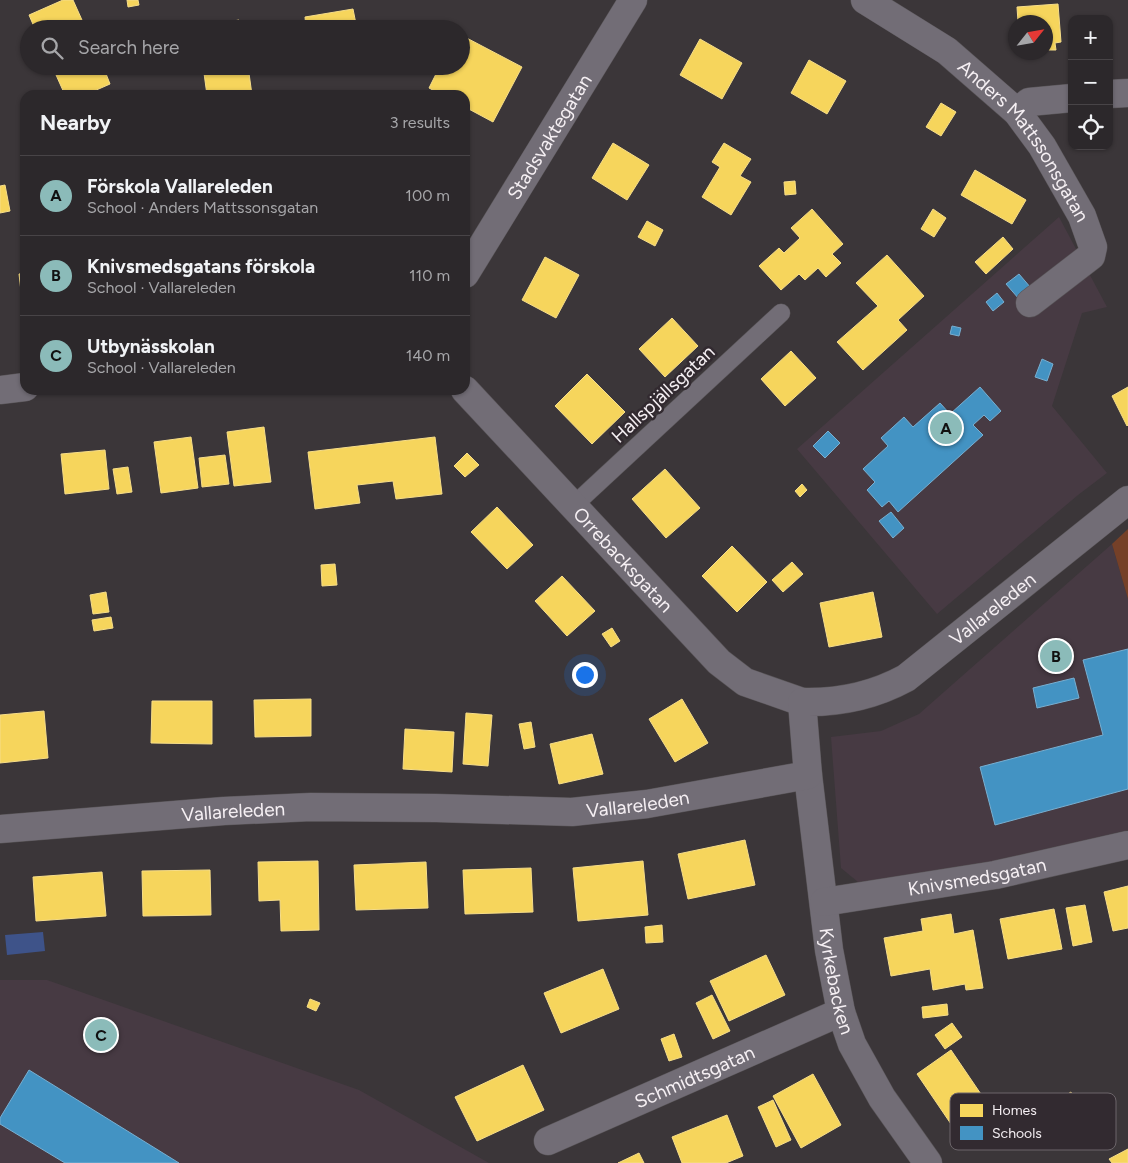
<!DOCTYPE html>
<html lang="en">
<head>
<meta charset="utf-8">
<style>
	:root { --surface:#2c282b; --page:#343033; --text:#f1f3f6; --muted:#a6a6a9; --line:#484447; --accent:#8bbbb9 }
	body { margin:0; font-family:Figtree,sans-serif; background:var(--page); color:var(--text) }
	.controls { position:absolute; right:15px; top:15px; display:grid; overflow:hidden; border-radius:10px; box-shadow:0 1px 4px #0004 }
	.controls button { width:45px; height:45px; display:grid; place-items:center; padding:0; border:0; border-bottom:1px solid var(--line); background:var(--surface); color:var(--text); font:25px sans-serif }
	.compass { position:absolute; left:1008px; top:15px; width:45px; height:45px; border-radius:50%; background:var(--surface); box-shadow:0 1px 4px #0004; rotate:59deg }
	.you { position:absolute; left:584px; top:674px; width:18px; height:18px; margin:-12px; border:4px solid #fff; border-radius:50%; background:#1a73e8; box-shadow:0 0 0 8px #1a73e833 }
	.badge { display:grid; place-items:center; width:32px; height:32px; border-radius:50%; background:var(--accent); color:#111; font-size:16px; font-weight:700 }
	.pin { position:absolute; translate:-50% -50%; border:2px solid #fff; box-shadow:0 1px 5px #0006 }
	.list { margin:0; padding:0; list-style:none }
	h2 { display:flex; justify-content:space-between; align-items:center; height:65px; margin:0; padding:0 20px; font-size:21px }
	h2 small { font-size:16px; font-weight:400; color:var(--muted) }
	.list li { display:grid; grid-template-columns:32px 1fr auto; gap:15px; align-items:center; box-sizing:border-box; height:80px; padding:0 20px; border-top:1px solid var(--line) }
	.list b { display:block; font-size:19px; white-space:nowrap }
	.list p { margin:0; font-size:16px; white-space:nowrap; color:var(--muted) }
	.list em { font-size:16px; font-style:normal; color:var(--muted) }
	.icon { flex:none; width:28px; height:28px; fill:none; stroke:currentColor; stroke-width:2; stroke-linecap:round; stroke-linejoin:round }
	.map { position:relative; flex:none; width:1128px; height:1163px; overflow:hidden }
	.search { position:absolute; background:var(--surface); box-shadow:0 1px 4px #0004; left:20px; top:20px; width:450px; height:55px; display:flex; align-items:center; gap:12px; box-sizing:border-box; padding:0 18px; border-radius:28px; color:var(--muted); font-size:19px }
	.panel { position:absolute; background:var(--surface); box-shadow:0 1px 4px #0004; left:20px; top:90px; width:450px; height:305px; border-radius:15px }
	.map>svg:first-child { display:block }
	.built { fill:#473a43 }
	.green { fill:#754028 }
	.water { fill:#3e5389 }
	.homes { fill:#f6d55c; stroke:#f6dd89 }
	.schools { fill:#4393c3; stroke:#78afd1 }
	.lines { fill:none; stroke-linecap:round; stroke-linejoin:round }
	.lane-casing { stroke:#585457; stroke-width:19 }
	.street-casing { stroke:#585457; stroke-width:29 }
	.lane { stroke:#726d76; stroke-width:18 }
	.street { stroke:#726d76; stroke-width:28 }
	.labels { text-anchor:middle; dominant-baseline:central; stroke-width:5; stroke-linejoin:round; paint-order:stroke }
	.street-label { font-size:19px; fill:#f5eff3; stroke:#322a30 }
	.key { fill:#322a30; stroke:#6c656a; stroke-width:1 }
	.key-label { font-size:14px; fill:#f5eff3 }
</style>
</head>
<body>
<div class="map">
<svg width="1128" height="1163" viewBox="0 0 1128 1163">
	<rect width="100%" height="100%" fill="#3b3639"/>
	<g class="built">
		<polygon points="1059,217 1107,307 1082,313 1052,406 1107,473 1078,495 937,614 797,449"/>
		<polygon points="1112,544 1128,599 1128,830 917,880 858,882 841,868 831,737 881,731 919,714"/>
		<polygon points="0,980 47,980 359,1090 489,1163 0,1163"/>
	</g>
	<polygon class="green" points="1128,529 1128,599 1112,544"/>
	<polygon class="water" points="43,932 45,951 7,955 5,935"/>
	<g class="homes">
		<polygon points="63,0 73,0 86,29 35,29 29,15"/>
		<polygon points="127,0 138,0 139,5 128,7"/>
		<polygon points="1058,4 1061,42 1055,43 1056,50 1046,50 1046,22 1018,22 1017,7"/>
		<polygon points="353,9 357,29 306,29 305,17"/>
		<polygon points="239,20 241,29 194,29 193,28"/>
		<polygon points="461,35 522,67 493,122 465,107 465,95 442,95 429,88 440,66 461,66"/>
		<polygon points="700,39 742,63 722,99 680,75"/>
		<polygon points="809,60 846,81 827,114 791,93"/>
		<polygon points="52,66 103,66 110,84 85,95 65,95"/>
		<polygon points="203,66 248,66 252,95 207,95"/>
		<polygon points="941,103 956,112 941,136 926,127"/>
		<polygon points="613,143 649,165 627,200 592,178"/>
		<polygon points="724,143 751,159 740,176 751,182 731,215 702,197 720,167 712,162"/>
		<polygon points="975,170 1026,200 1012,224 961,195"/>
		<polygon points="795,181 796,194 785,195 784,182"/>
		<polygon points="5,185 10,211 0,213 0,186"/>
		<polygon points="812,209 843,244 832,254 841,263 826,277 818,268 805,280 799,274 781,290 759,266 779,248 784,253 800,238 791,228"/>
		<polygon points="933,209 946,218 934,237 921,229"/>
		<polygon points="647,221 663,230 655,246 638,237"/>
		<polygon points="1003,237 1013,249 986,274 975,262"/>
		<polygon points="887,255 924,296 898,320 907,330 863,370 837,342 878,306 856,283"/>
		<polygon points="545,257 579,275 556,318 522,300"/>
		<polygon points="25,273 25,326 19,274"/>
		<polygon points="672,318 698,346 665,377 639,349"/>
		<polygon points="791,351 816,378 785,406 761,379"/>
		<polygon points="587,374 625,412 592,444 555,406"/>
		<polygon points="1128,387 1128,425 1127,426 1112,396"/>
		<polygon points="264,427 271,482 234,486 227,432"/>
		<polygon points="191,437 198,488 161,493 154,442"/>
		<polygon points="435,437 442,494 396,499 393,481 357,485 360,503 315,509 308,452"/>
		<polygon points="105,450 109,489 65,494 61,454"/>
		<polygon points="467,453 479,465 465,477 454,466"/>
		<polygon points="225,455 229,484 202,487 199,458"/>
		<polygon points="128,467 132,492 117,494 113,469"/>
		<polygon points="665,469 700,508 666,538 632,499"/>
		<polygon points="802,484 807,490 800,497 795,491"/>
		<polygon points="497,507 533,545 507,569 471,532"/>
		<polygon points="732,546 767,582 737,612 702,576"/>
		<polygon points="792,562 803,574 783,592 772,580"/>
		<polygon points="335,564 337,585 322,586 321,565"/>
		<polygon points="562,576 595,611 567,636 535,601"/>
		<polygon points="106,592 109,612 93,614 90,595"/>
		<polygon points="873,592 882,637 829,647 820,603"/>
		<polygon points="111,617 113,628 94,631 92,620"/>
		<polygon points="612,628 620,641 611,647 602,634"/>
		<polygon points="311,699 311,736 255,737 254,700"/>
		<polygon points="682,699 708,743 675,762 649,719"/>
		<polygon points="152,701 212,701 212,744 151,743"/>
		<polygon points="44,711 48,758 0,763 0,715"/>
		<polygon points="466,713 492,715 488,766 463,764"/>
		<polygon points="531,722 535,747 524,749 519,724"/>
		<polygon points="405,729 454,732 452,772 403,769"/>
		<polygon points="592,734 603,774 559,784 550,744"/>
		<polygon points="745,840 755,885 688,899 678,854"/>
		<polygon points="318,861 319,930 281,931 280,900 259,901 258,862"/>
		<polygon points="643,861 648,915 578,921 573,868"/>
		<polygon points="426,862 428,908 356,910 354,865"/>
		<polygon points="531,868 533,912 465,914 463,870"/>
		<polygon points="210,870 211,915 143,916 142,871"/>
		<polygon points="102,872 106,916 36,921 33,877"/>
		<polygon points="1128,886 1128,928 1113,931 1104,892"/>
		<polygon points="1085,905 1092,942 1073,946 1066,908"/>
		<polygon points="1054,909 1062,949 1008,959 1000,919"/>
		<polygon points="951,914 954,934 973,930 983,988 966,990 965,984 933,990 930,969 891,976 884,938 923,931 921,919"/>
		<polygon points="662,925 663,942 646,943 645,927"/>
		<polygon points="766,955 785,995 729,1021 710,981"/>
		<polygon points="603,969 619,1009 561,1033 544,993"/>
		<polygon points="712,995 730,1031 713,1039 696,1003"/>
		<polygon points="310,999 320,1003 316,1011 307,1007"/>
		<polygon points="947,1004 948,1015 923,1018 922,1007"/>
		<polygon points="952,1023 962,1037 945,1049 935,1035"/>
		<polygon points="674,1034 682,1057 669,1061 661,1039"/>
		<polygon points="951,1050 987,1103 953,1127 917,1074"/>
		<polygon points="523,1065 544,1110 477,1141 455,1097"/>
		<polygon points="813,1074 841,1125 801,1148 773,1096"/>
		<polygon points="1071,1092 1081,1111 1066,1119 1056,1101"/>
		<polygon points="773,1100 791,1140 776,1147 758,1107"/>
		<polygon points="727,1115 743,1156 726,1163 682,1163 672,1137"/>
		<polygon points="1128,1149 1128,1163 1112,1163 1109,1159"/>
		<polygon points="639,1153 644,1163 618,1163"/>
	</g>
	<g class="schools">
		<polygon points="1019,274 1031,288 1019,299 1006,284"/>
		<polygon points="997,293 1004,302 993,311 986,302"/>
		<polygon points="952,326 961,328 959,336 950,334"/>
		<polygon points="1042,359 1053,364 1047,381 1035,377"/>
		<polygon points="980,387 1001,411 990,421 984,415 973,425 983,435 898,512 889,501 882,507 867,490 875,482 863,469 888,446 881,438 904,417 913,427 940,403 950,414"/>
		<polygon points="828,431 840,443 825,458 813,446"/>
		<polygon points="891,512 904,528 893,538 879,521"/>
		<polygon points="1128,649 1128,789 995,825 980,767 1103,735 1083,660"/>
		<polygon points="1074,678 1079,698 1037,708 1033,688"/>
		<polygon points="29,1070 179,1163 65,1163 0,1124 0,1118"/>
	</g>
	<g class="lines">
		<defs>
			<polyline id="lane" points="574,505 781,313"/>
			<g id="street">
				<path id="s1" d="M865,0L947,51L1017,112L1042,146L1082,216L1093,247L1091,256L1030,303"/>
				<polyline points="1109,94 1128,93"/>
				<polyline points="1017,112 1029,102 1072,98"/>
				<path id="s2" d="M465,274L633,0"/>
				<polyline points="0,390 25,387"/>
				<path id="s3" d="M465,390L719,662L745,682L802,702"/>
				<path id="s4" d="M808,775L829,950L841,1012L852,1044L882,1098L928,1163"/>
				<path id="s5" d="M0,829L224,811L311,807L436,808L572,812L647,804L808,775L802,702C840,703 873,696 906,678L1128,500"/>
				<path id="s6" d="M824,902L995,875L1128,845"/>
				<path id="s7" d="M548,1141L841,1012"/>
			</g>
		</defs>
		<use href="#lane" class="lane-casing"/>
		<use href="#street" class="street-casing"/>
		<use href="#lane" class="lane"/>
		<use href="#street" class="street"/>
	</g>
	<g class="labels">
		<g class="street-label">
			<text stroke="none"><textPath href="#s2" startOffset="161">Stadsvaktegatan</textPath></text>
			<text stroke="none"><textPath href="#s1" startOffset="216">Anders Mattssonsgatan</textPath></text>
			<text transform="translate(663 394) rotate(-43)">Hallspjällsgatan</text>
			<text stroke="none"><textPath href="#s3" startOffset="232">Orrebacksgatan</textPath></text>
			<text stroke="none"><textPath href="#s5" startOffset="1104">Vallareleden</textPath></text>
			<text stroke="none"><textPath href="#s5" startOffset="639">Vallareleden</textPath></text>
			<text stroke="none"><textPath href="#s5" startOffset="234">Vallareleden</textPath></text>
			<text stroke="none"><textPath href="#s6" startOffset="155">Knivsmedsgatan</textPath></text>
			<text stroke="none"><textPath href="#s4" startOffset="208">Kyrkebacken</textPath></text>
			<text stroke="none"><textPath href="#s7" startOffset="160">Schmidtsgatan</textPath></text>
		</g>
	</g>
	<rect x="950" y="1093" width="166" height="57" rx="8" class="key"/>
	<rect x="960" y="1104" width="23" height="13" fill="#f6d55c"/>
	<rect x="960" y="1126" width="23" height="14" fill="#4393c3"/>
	<g class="key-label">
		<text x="992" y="1115">Homes</text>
		<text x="992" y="1138">Schools</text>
	</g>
</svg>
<div class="controls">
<button>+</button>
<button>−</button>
<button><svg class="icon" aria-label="locate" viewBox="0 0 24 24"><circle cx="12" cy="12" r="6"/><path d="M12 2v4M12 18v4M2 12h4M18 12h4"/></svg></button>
</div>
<svg class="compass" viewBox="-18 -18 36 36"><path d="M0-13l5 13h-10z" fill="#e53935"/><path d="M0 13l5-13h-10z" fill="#a6a6a9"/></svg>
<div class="you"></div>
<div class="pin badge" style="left:946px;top:428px">A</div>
<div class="pin badge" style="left:1056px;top:656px">B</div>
<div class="pin badge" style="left:101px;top:1035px">C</div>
<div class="search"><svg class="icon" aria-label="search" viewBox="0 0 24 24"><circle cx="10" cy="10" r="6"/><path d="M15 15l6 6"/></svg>Search here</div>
<section class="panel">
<h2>Nearby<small>3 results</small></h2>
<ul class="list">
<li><span class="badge">A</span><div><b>Förskola Vallareleden</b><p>School · Anders Mattssonsgatan</p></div><em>100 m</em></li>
<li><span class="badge">B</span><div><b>Knivsmedsgatans förskola</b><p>School · Vallareleden</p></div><em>110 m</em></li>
<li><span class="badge">C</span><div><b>Utbynässkolan</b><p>School · Vallareleden</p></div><em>140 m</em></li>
</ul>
</section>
</div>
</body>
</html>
